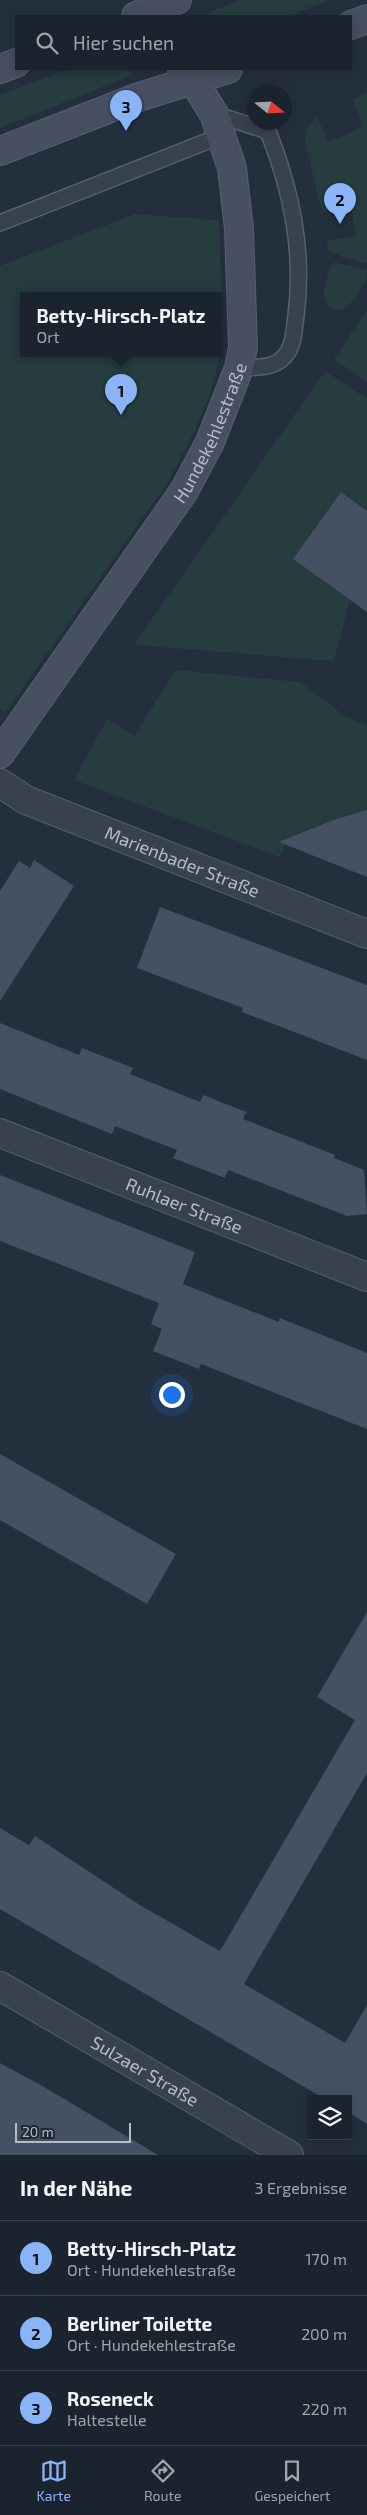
<!DOCTYPE html>
<html lang="de">
<head>
<meta charset="utf-8">
<style>
	:root { --surface:#1b232e; --page:#242b36; --text:#f1f3f6; --muted:#a0a4aa; --line:#39404a; --accent:#8ab4f8 }
	body { margin:0; font-family:"Exo 2",sans-serif; background:var(--page); color:var(--text) }
	.controls { position:absolute; right:15px; bottom:15px; display:grid; overflow:hidden; border-radius:0px; box-shadow:0 2px 12px #0003 }
	.controls button { width:45px; height:45px; display:grid; place-items:center; padding:0; border:0; border-bottom:1px solid var(--line); background:var(--surface); color:var(--text); font:25px sans-serif }
	.compass { position:absolute; left:247px; top:85px; width:45px; height:45px; border-radius:50%; background:var(--surface); box-shadow:0 2px 12px #0003; rotate:108deg }
	.scale { position:absolute; left:15px; bottom:12px; width:116px; box-sizing:border-box; padding-left:5px; border:2px solid #b4bcc9; border-top:0; font-size:14px; line-height:18px; white-space:nowrap; color:#b4bcc9; -webkit-text-stroke:4px #1d2633; paint-order:stroke }
	.you { position:absolute; left:171px; top:1394px; width:18px; height:18px; margin:-12px; border:4px solid #fff; border-radius:50%; background:#1a73e8; box-shadow:0 0 0 8px #1a73e833 }
	.badge { display:grid; place-items:center; width:32px; height:32px; border-radius:50%; background:var(--accent); color:#111; font-size:16px; font-weight:700 }
	.pin { position:absolute; translate:-50% -41px; filter:drop-shadow(0 1px 2px #0008) }
	.pin::after { content:''; position:absolute; top:26px; width:18px; height:15px; background:inherit; clip-path:polygon(0 0,100% 0,50% 100%) }
	.popup { position:absolute; left:20px; top:292px; width:202px; height:65px; box-sizing:border-box; display:grid; place-content:center; border-radius:0px; background:var(--surface); filter:drop-shadow(0 1px 4px #0005); font-size:16px; white-space:nowrap; color:var(--muted) }
	.popup b { font-size:19px; color:var(--text) }
	.popup::after { content:''; position:absolute; left:50%; top:100%; margin-left:-10px; border:10px solid transparent; border-top-color:var(--surface) }
	.list { margin:0; padding:0; list-style:none }
	h2 { display:flex; justify-content:space-between; align-items:center; height:65px; margin:0; padding:0 20px; font-size:21px }
	h2 small { font-size:16px; font-weight:400; color:var(--muted) }
	.list li { display:grid; grid-template-columns:32px 1fr auto; gap:15px; align-items:center; box-sizing:border-box; height:75px; padding:0 20px; border-top:1px solid var(--line) }
	.list b { display:block; font-size:19px; white-space:nowrap }
	.list p { margin:0; font-size:16px; white-space:nowrap; color:var(--muted) }
	.list em { font-size:16px; font-style:normal; color:var(--muted) }
	.icon { flex:none; width:28px; height:28px; fill:none; stroke:currentColor; stroke-width:2; stroke-linecap:round; stroke-linejoin:round }
	.map { position:relative; flex:none; width:367px; height:2155px; overflow:hidden }
	.search { position:absolute; background:var(--surface); box-shadow:0 2px 12px #0003; left:15px; right:15px; top:15px; height:55px; display:flex; align-items:center; gap:12px; box-sizing:border-box; padding:0 18px; border-radius:0px; color:var(--muted); font-size:19px }
	.sheet { height:290px; background:var(--surface) }
	nav { display:flex; justify-content:space-around; align-items:center; box-sizing:border-box; height:70px; border-top:1px solid var(--line); background:var(--surface); font-size:14px; color:var(--muted) }
	nav a { display:grid; justify-items:center; gap:2px }
	nav .on { color:var(--accent) }
	.map>svg:first-child { display:block }
	.green { fill:#263c3f; fill-rule:evenodd }
	.building { fill:#455162 }
	.lines { fill:none; stroke-linecap:round; stroke-linejoin:round }
	.lane-casing { stroke:#565f6c; stroke-width:18 }
	.street-casing { stroke:#565f6c; stroke-width:30 }
	.secondary-casing { stroke:#565f6c; stroke-width:30 }
	.lane { stroke:#38414e; stroke-width:15 }
	.street { stroke:#38414e; stroke-width:28 }
	.secondary { stroke:#465061; stroke-width:28 }
	.labels { text-anchor:middle; dominant-baseline:central; stroke-width:4; stroke-linejoin:round; paint-order:stroke }
	.street-label { font-size:18px; fill:#b4bcc9; stroke:#1d2633 }
</style>
</head>
<body>
<div class="map">
<svg width="367" height="2155" viewBox="0 0 367 2155">
	<rect width="100%" height="100%" fill="#242f3e"/>
	<g class="green">
		<polygon points="241,0 330,0 288,16 199,16"/>
		<polygon points="74,69 127,69 132,75 0,128 0,95 63,71"/>
		<polygon points="367,93 367,262 364,263 343,257 328,250 327,241 357,236 351,207 322,212 305,141 307,129 317,116 328,142 363,127 353,99"/>
		<path d="M135,214L219,220L223,322L222,348L210,394L194,432L170,479L5,713L0,710V266ZM218,296V354H23V296Z"/>
		<path d="M333,262L367,270C367,284 354,304 340,310C313,306 327,279 333,262Z"/>
		<polygon points="367,310 367,382 334,359"/>
		<polygon points="325,371 367,399 367,511 341,493 293,559 350,600 334,661 134,645"/>
		<path d="M176,670L300,682L346,717L367,725V812C340,817 308,825 286,843C283,847 282,853 280,857L74,780L107,719L134,736Z"/>
	</g>
	<g class="building">
		<polygon points="341,492 367,511 367,612 293,559"/>
		<polygon points="367,810 367,877 279,842 330,821"/>
		<polygon points="34,860 74,886 0,1001 0,891 19,861 30,868"/>
		<polygon points="160,907 367,985 367,1060 242,1012 243,1008 137,968"/>
		<polygon points="0,1023 79,1055 82,1048 133,1068 130,1074 200,1102 203,1095 246,1112 243,1119 335,1155 334,1158 364,1170 367,1214 347,1216 228,1170 225,1178 173,1158 177,1150 115,1126 112,1134 0,1089"/>
		<polygon points="0,1175 195,1252 183,1284 279,1322 280,1318 367,1353 367,1429 201,1364 199,1369 153,1351 162,1329 151,1324 159,1303 0,1241"/>
		<polygon points="0,1454 176,1554 147,1604 0,1520"/>
		<polygon points="367,1612 367,1773 244,1984 345,2043 367,2005 367,2124 348,2112 348,2099 325,2099 0,1909 0,1828 29,1845 35,1836 138,1904 220,1951 355,1720 317,1697"/>
		<polygon points="0,2063 44,2087 158,2155 0,2155"/>
	</g>
	<g class="lines">
		<defs>
			<g id="lane">
				<path d="M214,114L268,131C292,192 304,251 296,316C294,329 294,346 285,356C274,369 255,367 239,368"/>
				<polyline points="0,223 223,135"/>
			</g>
			<g id="street">
				<path id="s1" d="M0,783L26,800L367,934"/>
				<path id="s2" d="M0,1133L367,1277"/>
				<path id="s3" d="M0,1986L289,2155"/>
			</g>
			<g id="secondary">
				<polyline points="136,16 177,0"/>
				<polyline points="351,25 367,19"/>
				<polyline points="0,69 16,63"/>
				<polyline points="0,151 139,97 228,69"/>
				<path id="s4" d="M0,754L184,491L210,442L239,368L243,347L239,229L232,168L214,114L193,80L182,69"/>
			</g>
		</defs>
		<use href="#lane" class="lane-casing"/>
		<use href="#street" class="street-casing"/>
		<use href="#secondary" class="secondary-casing"/>
		<use href="#lane" class="lane"/>
		<use href="#street" class="street"/>
		<use href="#secondary" class="secondary"/>
	</g>
	<g class="labels">
		<g class="street-label">
			<text stroke="none"><textPath href="#s4" startOffset="385">Hundekehlestraße</textPath></text>
			<text stroke="none"><textPath href="#s1" startOffset="199">Marienbader Straße</textPath></text>
			<text stroke="none"><textPath href="#s2" startOffset="198">Ruhlaer Straße</textPath></text>
			<text stroke="none"><textPath href="#s3" startOffset="168">Sulzaer Straße</textPath></text>
		</g>
	</g>
</svg>
<div class="controls">
<button><svg class="icon" aria-label="layers" viewBox="0 0 24 24"><path d="M12 4l9 5-9 5-9-5zM3 14l9 5 9-5"/></svg></button>
</div>
<svg class="compass" viewBox="-18 -18 36 36"><path d="M0-13l5 13h-10z" fill="#e53935"/><path d="M0 13l5-13h-10z" fill="#a0a4aa"/></svg>
<div class="scale">20 m</div>
<div class="you"></div>
<div class="pin badge" style="left:121px;top:415px">1</div>
<div class="popup"><b>Betty-Hirsch-Platz</b>Ort</div>
<div class="pin badge" style="left:340px;top:224px">2</div>
<div class="pin badge" style="left:126px;top:131px">3</div>
<div class="search"><svg class="icon" aria-label="search" viewBox="0 0 24 24"><circle cx="10" cy="10" r="6"/><path d="M15 15l6 6"/></svg>Hier suchen</div>
</div>
<section class="sheet">
<h2>In der Nähe<small>3 Ergebnisse</small></h2>
<ul class="list">
<li><span class="badge">1</span><div><b>Betty-Hirsch-Platz</b><p>Ort · Hundekehlestraße</p></div><em>170 m</em></li>
<li><span class="badge">2</span><div><b>Berliner Toilette</b><p>Ort · Hundekehlestraße</p></div><em>200 m</em></li>
<li><span class="badge">3</span><div><b>Roseneck</b><p>Haltestelle</p></div><em>220 m</em></li>
</ul>
</section>
<nav>
<a class="on"><svg class="icon" aria-label="map" viewBox="0 0 24 24"><path d="M3 6l6-2 6 2 6-2v14l-6 2-6-2-6 2zM9 4v14M15 6v14"/></svg>Karte</a>
<a><svg class="icon" aria-label="directions" viewBox="0 0 24 24"><path d="M12 3l9 9-9 9-9-9zM9 14v-3h6M13 9l2 2-2 2"/></svg>Route</a>
<a><svg class="icon" aria-label="saved" viewBox="0 0 24 24"><path d="M7 4h10v16l-5-4-5 4z"/></svg>Gespeichert</a>
</nav>
</body>
</html>
